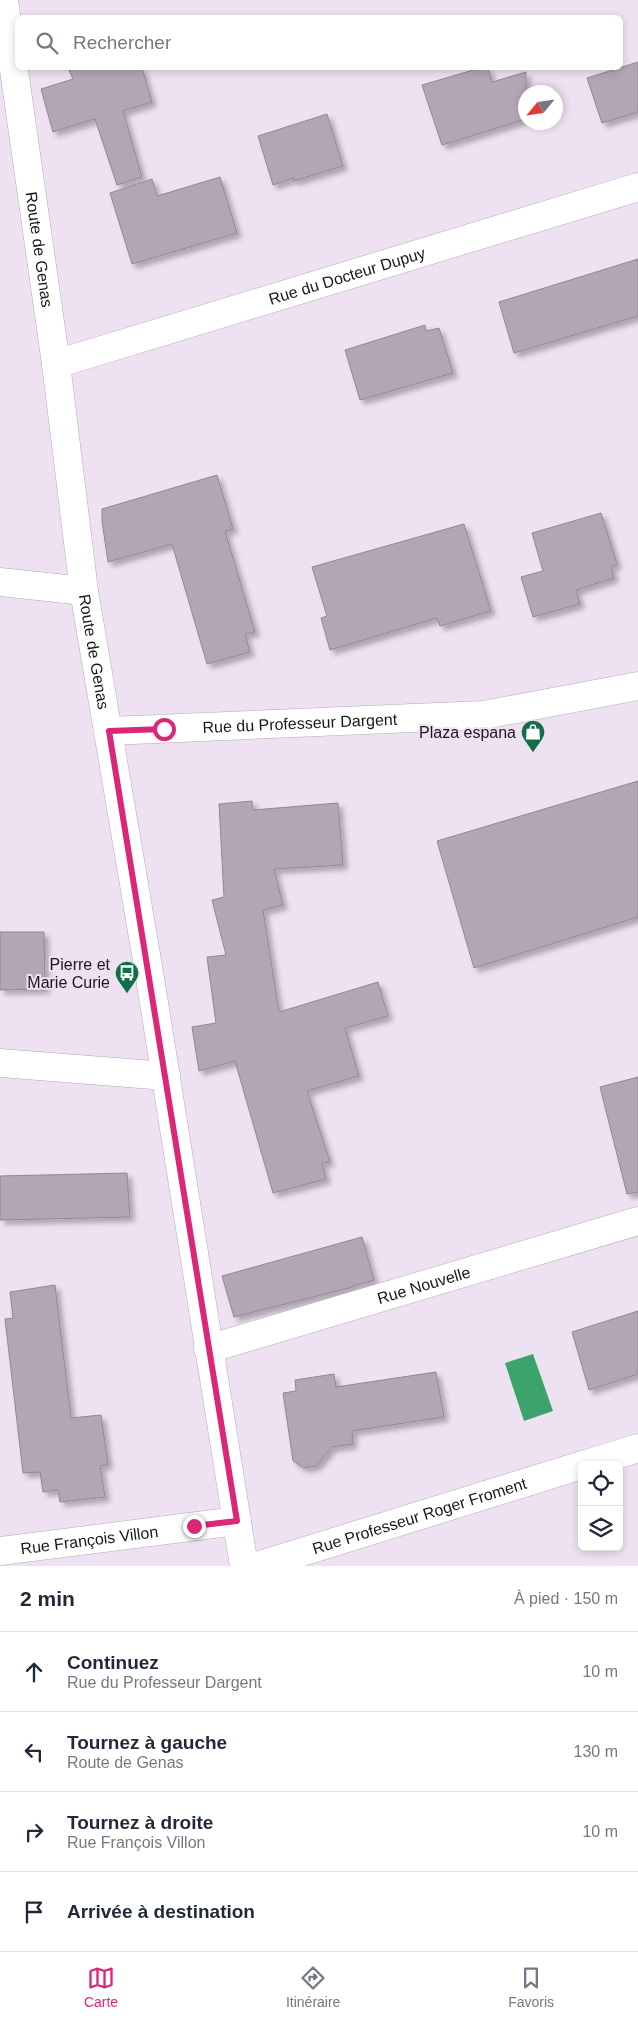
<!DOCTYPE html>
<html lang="fr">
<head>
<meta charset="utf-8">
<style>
	:root { --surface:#fff; --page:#f2f2f3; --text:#1f2937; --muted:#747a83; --line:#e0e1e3; --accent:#db2777 }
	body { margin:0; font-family:Helvetica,sans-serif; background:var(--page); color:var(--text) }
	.controls { position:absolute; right:15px; bottom:15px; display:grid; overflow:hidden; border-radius:8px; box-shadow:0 2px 8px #0003 }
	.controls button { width:45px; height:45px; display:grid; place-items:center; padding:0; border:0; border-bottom:1px solid var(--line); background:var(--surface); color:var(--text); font:25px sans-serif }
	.compass { position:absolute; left:518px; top:85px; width:45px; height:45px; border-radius:50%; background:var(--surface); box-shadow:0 2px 8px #0003; rotate:241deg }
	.stop { position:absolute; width:15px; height:15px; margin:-11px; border:4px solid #db2777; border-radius:50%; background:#fff }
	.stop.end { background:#db2777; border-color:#fff; box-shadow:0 1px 5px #0008 }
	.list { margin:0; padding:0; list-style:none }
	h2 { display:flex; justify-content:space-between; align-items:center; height:65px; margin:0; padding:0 20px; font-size:21px }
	h2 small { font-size:16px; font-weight:400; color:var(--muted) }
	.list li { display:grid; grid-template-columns:32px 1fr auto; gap:15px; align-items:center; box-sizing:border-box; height:80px; padding:0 20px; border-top:1px solid var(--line) }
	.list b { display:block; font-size:19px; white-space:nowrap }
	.list p { margin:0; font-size:16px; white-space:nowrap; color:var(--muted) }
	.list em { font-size:16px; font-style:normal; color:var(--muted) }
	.icon { flex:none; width:28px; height:28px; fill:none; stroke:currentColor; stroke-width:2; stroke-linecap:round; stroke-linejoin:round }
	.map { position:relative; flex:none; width:638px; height:1566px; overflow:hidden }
	.search { position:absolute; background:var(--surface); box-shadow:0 2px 8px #0003; left:15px; right:15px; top:15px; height:55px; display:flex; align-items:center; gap:12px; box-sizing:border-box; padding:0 18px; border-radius:8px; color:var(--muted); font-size:19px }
	.sheet { height:385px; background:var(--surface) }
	nav { display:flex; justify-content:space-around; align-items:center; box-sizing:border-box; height:70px; border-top:1px solid var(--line); background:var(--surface); font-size:14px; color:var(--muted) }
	nav a { display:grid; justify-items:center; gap:2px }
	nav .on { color:var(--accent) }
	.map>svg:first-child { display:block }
	.water { fill:#3ba46d }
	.building { fill:#b2a6b5; stroke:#928795; filter:url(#shadow) }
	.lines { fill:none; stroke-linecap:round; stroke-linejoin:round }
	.minor-casing { stroke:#b5a9b8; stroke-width:29 }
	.tertiary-casing { stroke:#b5a9b8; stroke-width:29 }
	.minor { stroke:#fff; stroke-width:28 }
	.tertiary { stroke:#fff; stroke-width:28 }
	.route { stroke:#db2777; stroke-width:6 }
	.labels { text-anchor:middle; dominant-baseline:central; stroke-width:4; stroke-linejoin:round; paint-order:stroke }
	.street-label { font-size:16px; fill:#1b161c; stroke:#eee2f2 }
	.poi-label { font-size:16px; fill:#1b161c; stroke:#eee2f2; text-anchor:end }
</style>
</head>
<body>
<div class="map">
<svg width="638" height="1566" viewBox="0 0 638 1566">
	<defs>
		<filter id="shadow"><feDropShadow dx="4.5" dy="4.5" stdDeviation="2.5" flood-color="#0004"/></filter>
	</defs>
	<rect width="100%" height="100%" fill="#eee2f2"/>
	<polygon class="water" points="533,1354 553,1411 524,1421 505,1363"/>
	<g class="building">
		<polygon points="638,62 638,112 602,123 587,78"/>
		<polygon points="68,68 142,68 152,102 123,111 142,177 117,185 95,119 53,132 41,89 73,79"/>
		<polygon points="480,68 488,68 492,82 526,72 526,119 442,145 422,85"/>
		<polygon points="327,114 343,166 294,181 293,178 273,185 258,136"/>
		<polygon points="220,177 237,233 132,264 110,193 152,179 157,196"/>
		<polygon points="638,259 638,316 514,353 499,302"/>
		<polygon points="425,325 426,331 439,328 453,373 360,400 345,350"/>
		<polygon points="217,475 233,529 225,531 255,632 245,634 250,652 207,664 172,544 108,562 102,521 102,509"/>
		<polygon points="601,513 617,564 611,567 614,578 576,590 580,604 533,617 521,577 543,571 532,533"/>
		<polygon points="464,524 491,611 440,626 437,618 330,650 321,618 327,616 312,567"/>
		<polygon points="638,781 638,917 474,968 437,841"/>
		<polygon points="252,801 253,810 338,803 343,865 274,869 283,905 263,910 279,1012 378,982 388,1016 345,1028 359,1076 307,1091 330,1162 322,1163 326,1179 273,1193 235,1061 199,1071 192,1027 216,1023 207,957 226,955 212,900 224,897 219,804"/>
		<polygon points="0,932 44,932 45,989 0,990"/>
		<polygon points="638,1077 638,1192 627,1194 600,1087"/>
		<polygon points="127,1173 130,1217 0,1220 0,1176"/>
		<polygon points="362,1237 374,1280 352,1286 353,1287 234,1317 222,1276"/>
		<polygon points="55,1285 71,1418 101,1415 108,1465 100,1466 105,1497 60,1502 58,1490 43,1492 40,1472 23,1473 5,1319 13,1318 10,1292"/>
		<polygon points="638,1311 638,1374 589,1390 572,1332"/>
		<polygon points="436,1372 444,1417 352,1431 353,1444 332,1447 316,1466 304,1468 293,1461 283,1393 296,1391 295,1380 334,1374 336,1387"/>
	</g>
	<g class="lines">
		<defs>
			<g id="minor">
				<path id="s1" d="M56,364L638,187"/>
				<polyline points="0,582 84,591"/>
				<path id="s2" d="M109,731L484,715L638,686"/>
				<polyline points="0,1063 166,1076"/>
				<path id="s3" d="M208,1349L638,1221"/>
				<polyline points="583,1465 638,1448"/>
				<path id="s4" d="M0,1551L237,1521"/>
				<path id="s5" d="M257,1566L582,1465"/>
			</g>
			<g id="tertiary">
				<path id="s6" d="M4,0L56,364L84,591L150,978L244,1566"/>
			</g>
		</defs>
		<use href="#minor" class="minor-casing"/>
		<use href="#tertiary" class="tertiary-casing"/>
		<use href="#minor" class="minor"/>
		<use href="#tertiary" class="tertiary"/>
	</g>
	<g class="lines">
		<polyline class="route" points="164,729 109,731 237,1521 194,1526"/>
	</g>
	<defs>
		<symbol id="shop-pin" viewBox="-11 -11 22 30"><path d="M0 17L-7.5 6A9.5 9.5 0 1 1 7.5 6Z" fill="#126f44" stroke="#eee2f2"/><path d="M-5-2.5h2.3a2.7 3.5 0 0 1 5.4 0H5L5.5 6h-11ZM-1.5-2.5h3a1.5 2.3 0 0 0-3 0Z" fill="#fff"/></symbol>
		<symbol id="bus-pin" viewBox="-11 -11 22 30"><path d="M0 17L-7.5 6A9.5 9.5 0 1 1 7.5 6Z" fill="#126f44" stroke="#eee2f2"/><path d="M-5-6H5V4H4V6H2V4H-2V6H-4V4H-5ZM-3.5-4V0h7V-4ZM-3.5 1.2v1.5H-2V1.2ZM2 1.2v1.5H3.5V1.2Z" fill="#fff"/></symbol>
	</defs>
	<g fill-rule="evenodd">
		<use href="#shop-pin" x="519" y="718" width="28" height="38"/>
		<use href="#bus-pin" x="113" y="959" width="28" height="38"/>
	</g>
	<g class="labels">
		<g class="street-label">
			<text stroke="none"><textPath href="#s6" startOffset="252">Route de Genas</textPath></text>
			<text stroke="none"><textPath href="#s1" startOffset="304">Rue du Docteur Dupuy</textPath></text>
			<text stroke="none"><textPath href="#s6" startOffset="658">Route de Genas</textPath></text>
			<text stroke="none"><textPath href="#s2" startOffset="191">Rue du Professeur Dargent</textPath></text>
			<text stroke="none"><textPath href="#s3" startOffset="225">Rue Nouvelle</textPath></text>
			<text stroke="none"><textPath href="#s5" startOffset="170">Rue Professeur Roger Froment</textPath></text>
			<text stroke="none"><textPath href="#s4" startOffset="90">Rue François Villon</textPath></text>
		</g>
		<g class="poi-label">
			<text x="516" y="732">Plaza espana</text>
			<text x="110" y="964">Pierre et<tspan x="110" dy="18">Marie Curie</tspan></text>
		</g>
	</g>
</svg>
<div class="controls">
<button><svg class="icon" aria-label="locate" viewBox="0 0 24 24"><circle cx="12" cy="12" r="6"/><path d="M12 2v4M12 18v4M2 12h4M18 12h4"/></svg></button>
<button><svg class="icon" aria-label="layers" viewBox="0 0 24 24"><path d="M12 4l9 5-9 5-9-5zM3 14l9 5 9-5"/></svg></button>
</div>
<svg class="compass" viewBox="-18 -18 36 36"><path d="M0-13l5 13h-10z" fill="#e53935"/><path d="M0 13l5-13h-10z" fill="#747a83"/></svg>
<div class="stop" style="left:164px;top:729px"></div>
<div class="stop end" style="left:194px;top:1526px"></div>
<div class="search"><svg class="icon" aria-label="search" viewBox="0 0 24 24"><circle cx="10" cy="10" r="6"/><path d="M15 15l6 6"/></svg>Rechercher</div>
</div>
<section class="sheet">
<h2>2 min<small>À pied · 150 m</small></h2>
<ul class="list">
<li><svg class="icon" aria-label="ahead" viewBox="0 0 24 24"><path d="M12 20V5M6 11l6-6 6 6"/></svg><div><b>Continuez</b><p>Rue du Professeur Dargent</p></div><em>10 m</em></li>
<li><svg class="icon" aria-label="left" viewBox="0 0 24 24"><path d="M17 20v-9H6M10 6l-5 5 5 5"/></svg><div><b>Tournez à gauche</b><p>Route de Genas</p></div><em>130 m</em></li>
<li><svg class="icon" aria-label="right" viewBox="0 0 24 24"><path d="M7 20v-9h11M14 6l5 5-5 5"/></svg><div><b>Tournez à droite</b><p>Rue François Villon</p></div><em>10 m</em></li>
<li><svg class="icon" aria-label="arrive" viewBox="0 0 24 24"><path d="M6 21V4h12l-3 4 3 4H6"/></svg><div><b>Arrivée à destination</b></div></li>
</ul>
</section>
<nav>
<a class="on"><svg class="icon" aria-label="map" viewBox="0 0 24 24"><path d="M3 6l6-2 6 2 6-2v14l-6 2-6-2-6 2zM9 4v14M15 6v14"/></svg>Carte</a>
<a><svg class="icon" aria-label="directions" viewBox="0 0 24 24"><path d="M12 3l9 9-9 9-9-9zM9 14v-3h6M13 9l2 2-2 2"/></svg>Itinéraire</a>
<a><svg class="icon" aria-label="saved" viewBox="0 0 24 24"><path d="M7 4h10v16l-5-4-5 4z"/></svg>Favoris</a>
</nav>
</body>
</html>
